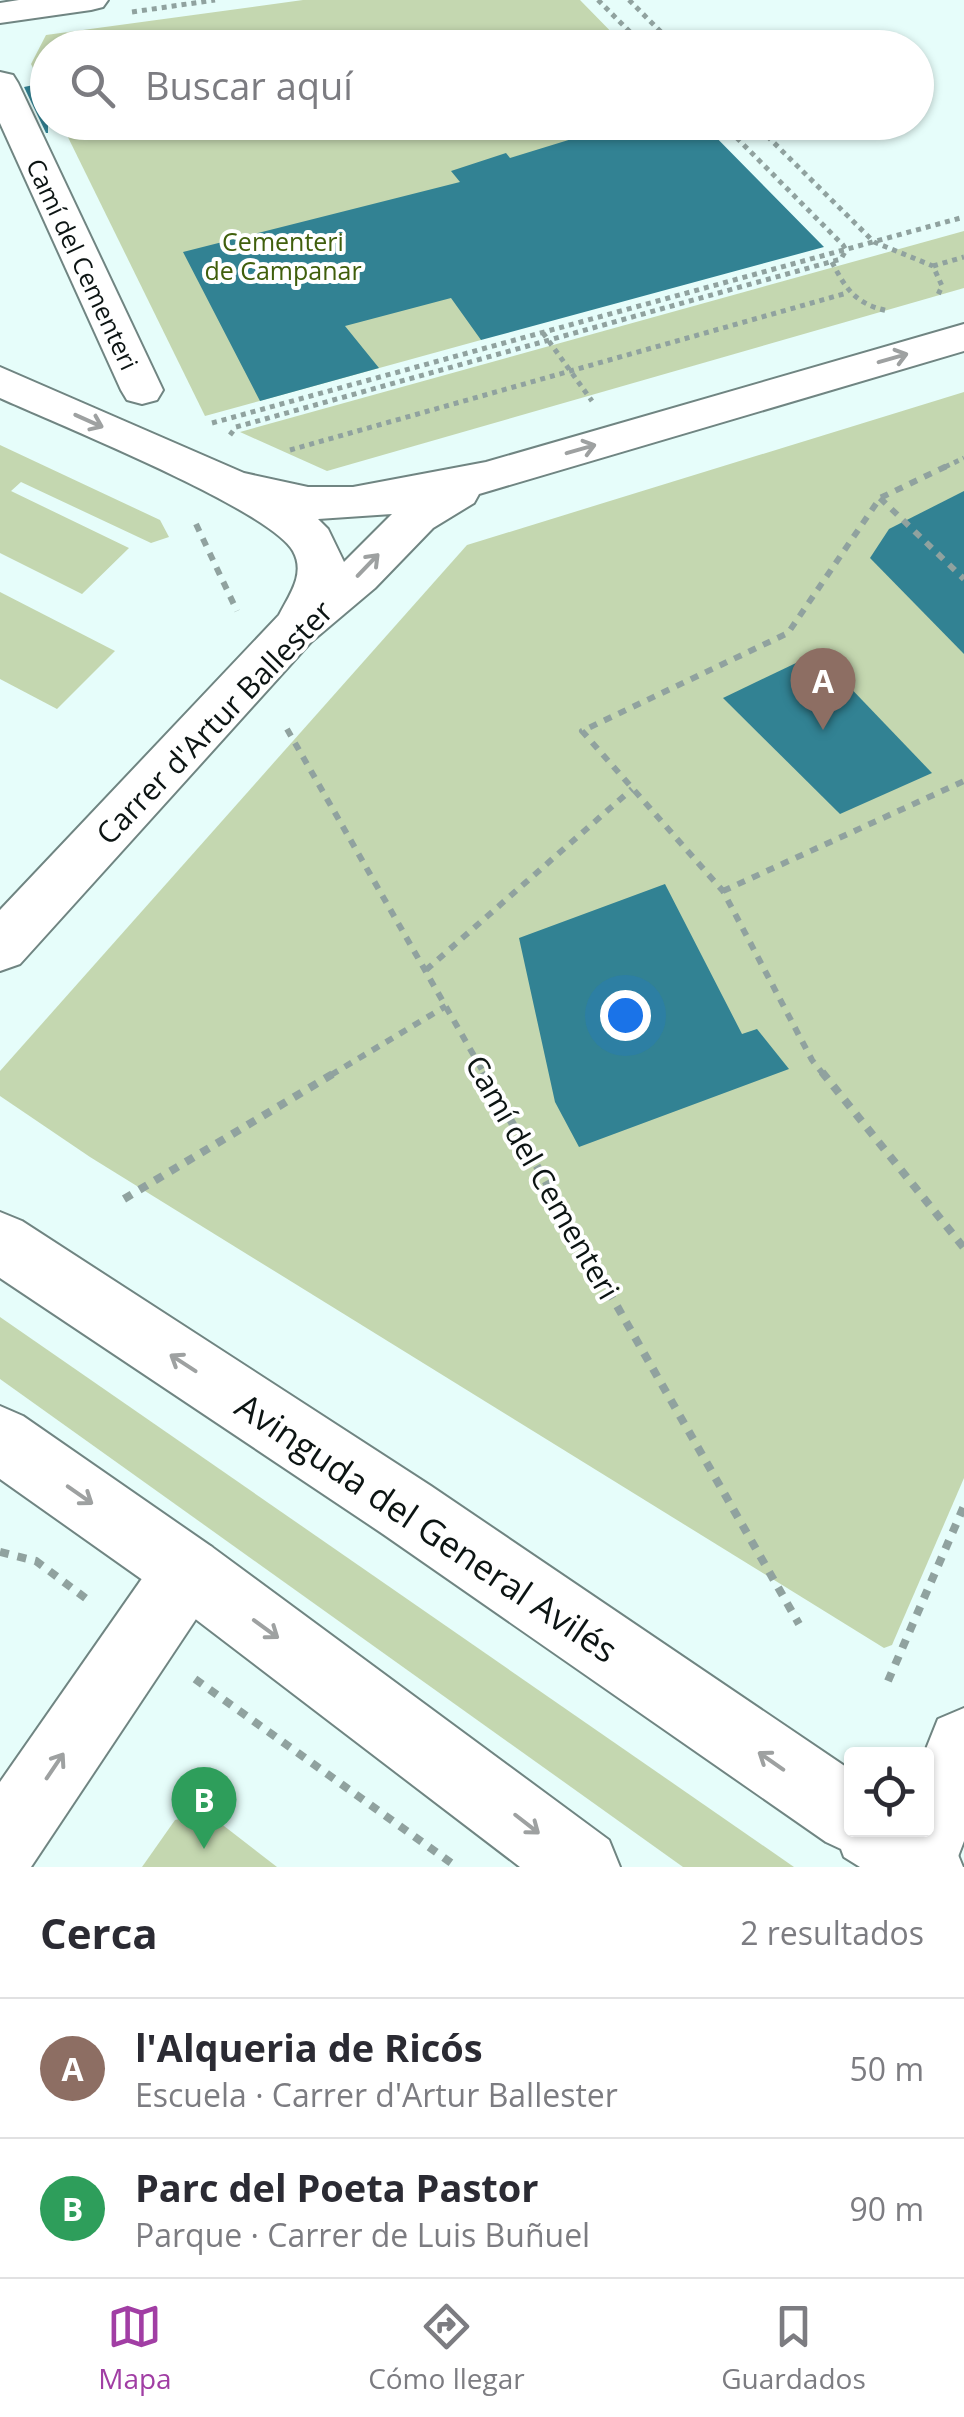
<!DOCTYPE html>
<html lang="es">
<head>
<meta charset="utf-8">
<style>
	:root { --surface:#fff; --page:#f2f2f3; --text:#2b2b33; --muted:#7c7c81; --line:#e1e1e2; --accent:#a13ea4 }
	body { margin:0; font-family:"Open Sans",sans-serif; background:var(--page); color:var(--text) }
	.controls { position:absolute; right:30px; bottom:30px; display:grid; overflow:hidden; border-radius:10px; box-shadow:0 2px 8px #0004 }
	.controls button { width:90px; height:90px; display:grid; place-items:center; padding:0; border:0; border-bottom:2px solid var(--line); background:var(--surface); color:var(--text); font:50px sans-serif }
	.you { position:absolute; left:625px; top:1015px; width:35px; height:35px; margin:-25px; border:8px solid #fff; border-radius:50%; background:#1a73e8; box-shadow:0 0 0 15px #1a73e833 }
	.badge { display:grid; place-items:center; width:65px; height:65px; border-radius:50%; background:var(--accent); color:#fff; font-size:32px; font-weight:700 }
	.pin { position:absolute; translate:-50% -82px; filter:drop-shadow(0 2px 5px #0008) }
	.pin::after { content:''; position:absolute; top:52px; width:35px; height:30px; background:inherit; clip-path:polygon(0 0,100% 0,50% 100%) }
	.list { margin:0; padding:0; list-style:none }
	h2 { display:flex; justify-content:space-between; align-items:center; height:130px; margin:0; padding:0 40px; font-size:42px }
	h2 small { font-size:32px; font-weight:400; color:var(--muted) }
	.list li { display:grid; grid-template-columns:65px 1fr auto; gap:30px; align-items:center; box-sizing:border-box; height:140px; padding:0 40px; border-top:2px solid var(--line) }
	.list b { display:block; font-size:38px; white-space:nowrap }
	.list p { margin:0; font-size:32px; white-space:nowrap; color:var(--muted) }
	.list em { font-size:32px; font-style:normal; color:var(--muted) }
	.icon { flex:none; width:55px; height:55px; fill:none; stroke:currentColor; stroke-width:2; stroke-linecap:round; stroke-linejoin:round }
	.map { position:relative; flex:none; width:964px; height:1867px; overflow:hidden }
	.search { position:absolute; background:var(--surface); box-shadow:0 2px 8px #0004; left:30px; right:30px; top:30px; height:110px; display:flex; align-items:center; gap:25px; box-sizing:border-box; padding:0 35px; border-radius:55px; color:var(--muted); font-size:38px }
	.sheet { height:410px; background:var(--surface) }
	nav { display:flex; justify-content:space-around; align-items:center; box-sizing:border-box; height:140px; border-top:2px solid var(--line); background:var(--surface); font-size:28px; color:var(--muted) }
	nav a { display:grid; justify-items:center; gap:5px }
	nav .on { color:var(--accent) }
	.map>svg:first-child { display:block }
	.green { fill:#c4d7b0 }
	.building { fill:#328293 }
	.lines { fill:none; stroke-linecap:round; stroke-linejoin:round }
	.minor-casing { stroke:#708582; stroke-width:4 }
	.major-casing { stroke:#708582; stroke-width:4 }
	.path-far2 { stroke:#90a29f; stroke-width:5; stroke-dasharray:5 5; stroke-linecap:butt }
	.path-far1 { stroke:#90a29f; stroke-width:6; stroke-dasharray:8 8; stroke-linecap:butt }
	.path { stroke:#90a29f; stroke-width:8; stroke-dasharray:9 9; stroke-linecap:butt }
	.minor { fill:#fff; fill-rule:evenodd }
	.major { fill:#fff; fill-rule:evenodd }
	.oneway { stroke:#9ea1a1 }
	.labels { text-anchor:middle; dominant-baseline:central; stroke-width:8; stroke-linejoin:round; paint-order:stroke }
	.far-park-label { font-size:25px; fill:#405f0c; stroke:#fff }
	.far-street-label { font-size:25px; fill:#0c1413; stroke:#fff }
	.street-label { font-size:30px; fill:#0c1413; stroke:#fff }
	.near-street-label { font-size:35px; fill:#0c1413; stroke:#fff }
</style>
</head>
<body>
<div class="map">
<svg width="964" height="1867" viewBox="0 0 964 1867">
	<rect width="100%" height="100%" fill="#e6fdfa"/>
	<g class="green">
		<polygon points="303,0 580,0 626,47 48,48 47,96 31,64 46,35"/>
		<polygon points="61,123 701,123 481,340 205,416"/>
		<polygon points="964,231 964,288 327,471 240,432"/>
		<polygon points="964,392 964,1478 892,1645 884,1648 90,1157 0,1096 0,1071 467,545"/>
		<polygon points="0,445 160,520 169,537 151,543 21,482 11,491 129,548 82,594 0,553"/>
		<polygon points="0,592 115,651 57,709 0,679"/>
		<polygon points="0,1317 794,1867 683,1867 0,1379"/>
		<polygon points="200,1814 215,1819 277,1867 142,1867 175,1820"/>
	</g>
	<g class="building">
		<polygon points="48,82 48,133 46,133 24,87"/>
		<polygon points="627,122 701,122 824,247 481,340 451,298 345,326 379,368 260,401 183,252 460,182 451,171 506,153 510,158"/>
		<polygon points="964,491 964,654 870,558 889,529"/>
		<polygon points="817,653 932,773 840,814 723,698"/>
		<polygon points="665,884 742,1034 757,1029 789,1069 579,1147 555,1102 519,938"/>
	</g>
	<g class="lines">
		<defs>
			<g id="minor">
				<polygon points="0,72 13,75 18,83 163,390 157,400 142,404 127,400 121,390 0,123"/>
				<path d="M964,324V351L479,494L474,503L433,528L375,588L311,642L20,964L0,971V910L279,615C289,595 306,574 293,551C269,509 55,423 0,398V367L244,473L308,487H353L486,462ZM392,514L344,562L328,529L318,519Z"/>
				<polygon points="188,1536 212,1547 223,1571 212,1595 31,1867 0,1867 0,1782 164,1547"/>
				<polygon points="964,1708 964,1841 954,1867 882,1867 880,1862 893,1830 926,1830 924,1754 938,1719"/>
			</g>
			<g id="major">
				<polygon points="19,0 108,0 103,7 91,10 0,23 0,3"/>
				<polygon points="0,1212 22,1221 431,1486 852,1771 852,1830 926,1830 926,1823 952,1840 963,1867 860,1867 844,1857 841,1849 826,1842 383,1534 0,1278"/>
				<polygon points="0,1406 23,1416 212,1547 609,1840 620,1867 520,1867 164,1595 0,1479"/>
			</g>
		</defs>
		<use href="#minor" class="minor-casing"/>
		<use href="#major" class="major-casing"/>
		<g class="path-far2">
			<polyline points="598,0 646,48"/>
			<polyline points="629,0 677,48"/>
			<polyline points="132,12 215,0"/>
			<polyline points="753,122 874,242 933,266 942,286 937,297"/>
			<path d="M832,262C846,290 857,305 889,311"/>
			<polyline points="933,266 964,257"/>
			<polyline points="543,333 592,401"/>
			<polyline points="212,423 964,217"/>
			<polyline points="230,435 236,427 841,259 846,250 843,245 721,122"/>
			<polyline points="290,450 847,293"/>
			<polyline points="945,467 964,458"/>
		</g>
		<g class="path-far1">
			<polyline points="880,498 964,579"/>
			<polyline points="196,524 237,611"/>
			<polyline points="287,729 485,1075"/>
			<polyline points="723,891 964,781"/>
			<polyline points="426,970 632,789"/>
			<polyline points="331,1075 446,1006"/>
			<polyline points="824,1075 812,1060 723,891 582,731 788,633 880,498 951,464"/>
		</g>
		<g class="path">
			<polyline points="483,1072 799,1624"/>
			<polyline points="822,1072 964,1248"/>
			<polyline points="124,1199 336,1072"/>
			<polyline points="0,1552 36,1561 88,1600"/>
			<polyline points="195,1679 457,1867"/>
			<polyline points="888,1681 964,1506"/>
		</g>
		<use href="#minor" class="minor"/>
		<use href="#major" class="major"/>
	</g>
	<defs><path id="oneway-shaft" d="M-6 0H5M1.5-3L5.5 0L1.5 3" fill="none" stroke-width="1.6" stroke-linecap="round" stroke-linejoin="round" transform="scale(2.5)"/></defs>
	<g class="oneway">
		<use href="#oneway-shaft" transform="translate(893 358) rotate(-16)"/>
		<use href="#oneway-shaft" transform="translate(89 421) rotate(24)"/>
		<use href="#oneway-shaft" transform="translate(581 449) rotate(-16)"/>
		<use href="#oneway-shaft" transform="translate(368 565) rotate(-46)"/>
		<use href="#oneway-shaft" transform="translate(183 1363) rotate(-147)"/>
		<use href="#oneway-shaft" transform="translate(80 1495) rotate(35)"/>
		<use href="#oneway-shaft" transform="translate(266 1629) rotate(36)"/>
		<use href="#oneway-shaft" transform="translate(771 1761) rotate(-145)"/>
		<use href="#oneway-shaft" transform="translate(55 1766) rotate(-56)"/>
		<use href="#oneway-shaft" transform="translate(527 1824) rotate(38)"/>
	</g>
	<g class="labels">
		<g class="far-park-label">
			<text x="283" y="241">Cementeri<tspan x="283" dy="29">de Campanar</tspan></text>
		</g>
		<g class="far-street-label">
			<text transform="translate(83 264) rotate(65)">Camí del Cementeri</text>
		</g>
		<g class="street-label">
			<text transform="translate(214 722) rotate(-46)">Carrer d'Artur Ballester</text>
			<text transform="translate(543 1177) rotate(60)">Camí del Cementeri</text>
		</g>
		<g class="near-street-label">
			<text transform="translate(427 1527) rotate(34)">Avinguda del General Avilés</text>
		</g>
	</g>
</svg>
<div class="controls">
<button><svg class="icon" aria-label="locate" viewBox="0 0 24 24"><circle cx="12" cy="12" r="6"/><path d="M12 2v4M12 18v4M2 12h4M18 12h4"/></svg></button>
</div>
<div class="you"></div>
<div class="pin badge" style="left:823px;top:730px;background:#8d6e63">A</div>
<div class="pin badge" style="left:204px;top:1849px;background:#2e9e5b">B</div>
<div class="search"><svg class="icon" aria-label="search" viewBox="0 0 24 24"><circle cx="10" cy="10" r="6"/><path d="M15 15l6 6"/></svg>Buscar aquí</div>
</div>
<section class="sheet">
<h2>Cerca<small>2 resultados</small></h2>
<ul class="list">
<li><span class="badge" style="background:#8d6e63">A</span><div><b>l'Alqueria de Ricós</b><p>Escuela · Carrer d'Artur Ballester</p></div><em>50 m</em></li>
<li><span class="badge" style="background:#2e9e5b">B</span><div><b>Parc del Poeta Pastor</b><p>Parque · Carrer de Luis Buñuel</p></div><em>90 m</em></li>
</ul>
</section>
<nav>
<a class="on"><svg class="icon" aria-label="map" viewBox="0 0 24 24"><path d="M3 6l6-2 6 2 6-2v14l-6 2-6-2-6 2zM9 4v14M15 6v14"/></svg>Mapa</a>
<a><svg class="icon" aria-label="directions" viewBox="0 0 24 24"><path d="M12 3l9 9-9 9-9-9zM9 14v-3h6M13 9l2 2-2 2"/></svg>Cómo llegar</a>
<a><svg class="icon" aria-label="saved" viewBox="0 0 24 24"><path d="M7 4h10v16l-5-4-5 4z"/></svg>Guardados</a>
</nav>
</body>
</html>
